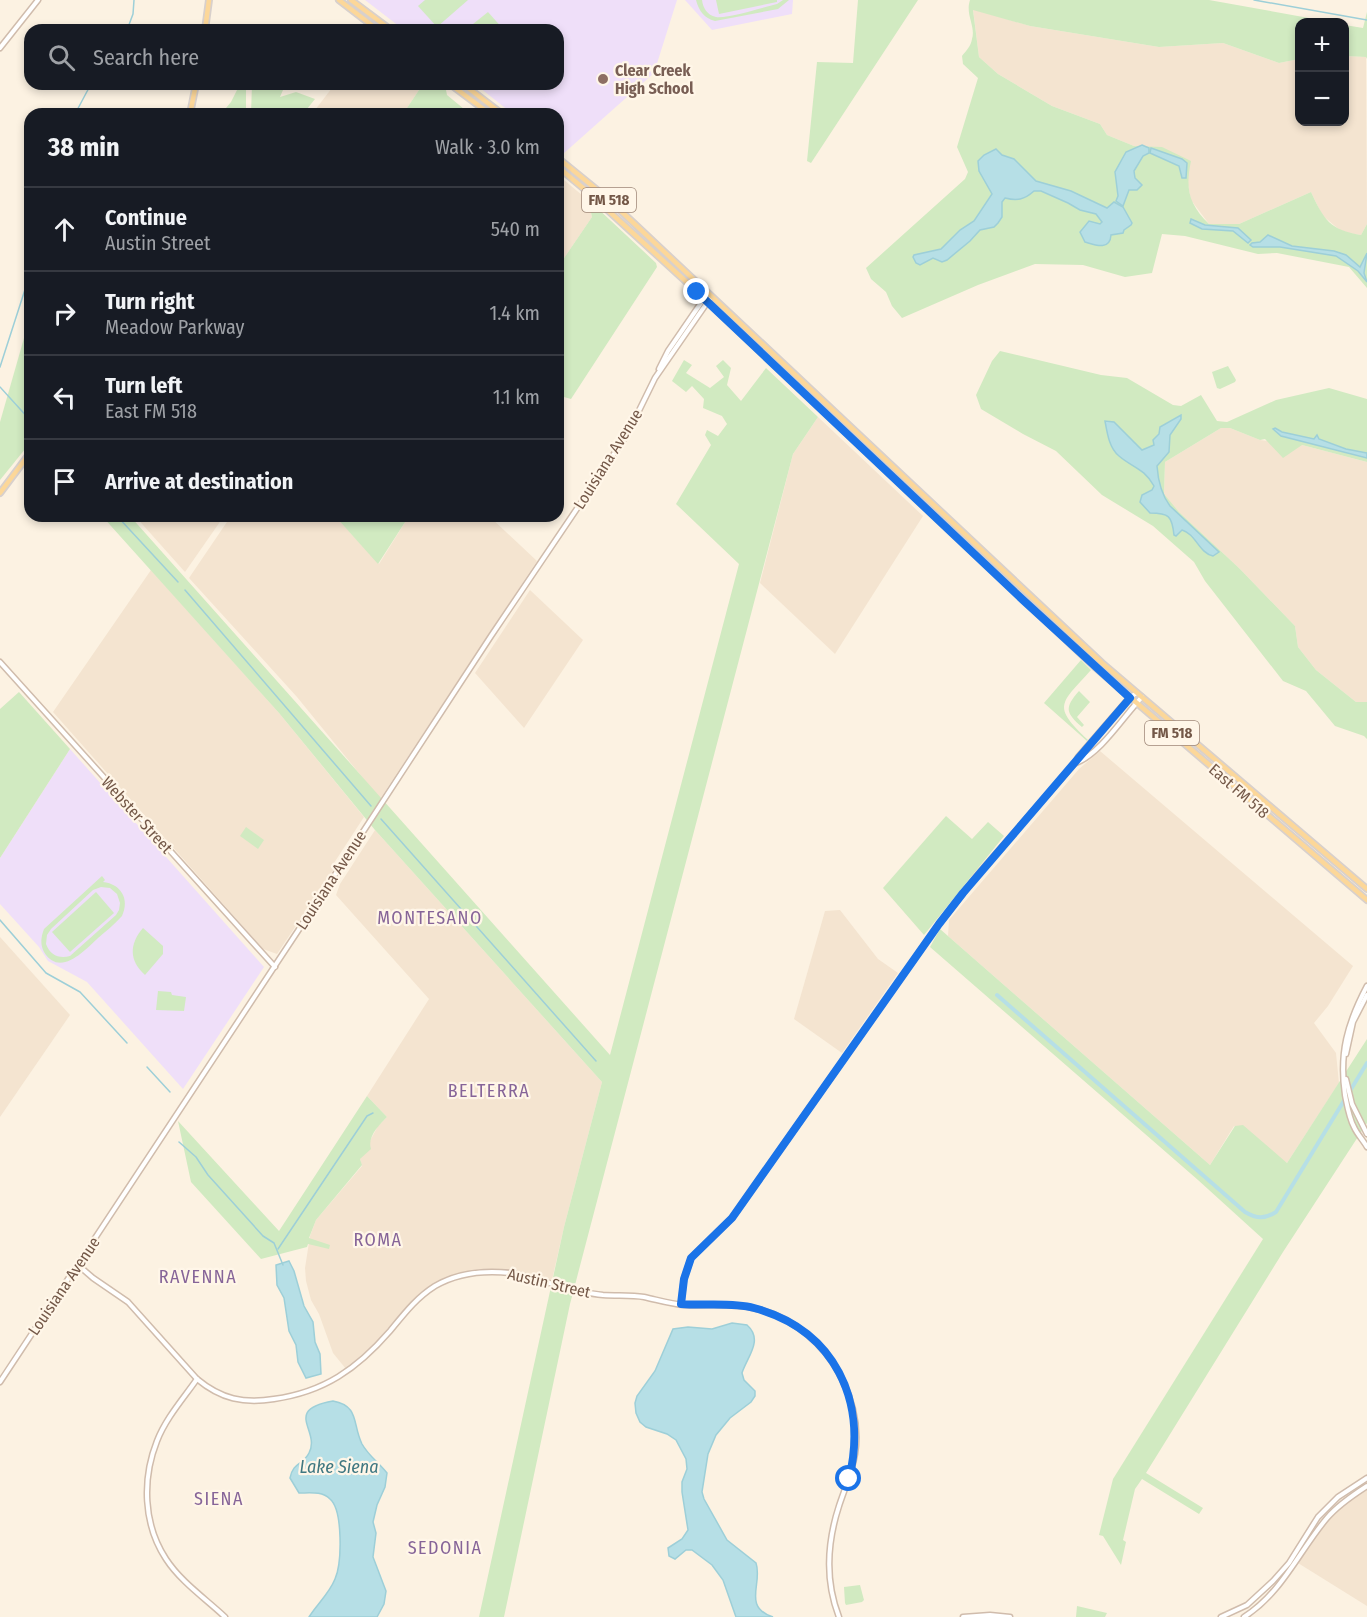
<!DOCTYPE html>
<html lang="en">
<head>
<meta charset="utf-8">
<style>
	:root { --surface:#171b24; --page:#242831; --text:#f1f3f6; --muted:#9ea1a6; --line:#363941 }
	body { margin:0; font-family:"Fira Sans Condensed",sans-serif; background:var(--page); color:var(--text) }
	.controls { position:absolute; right:18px; top:18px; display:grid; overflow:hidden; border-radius:12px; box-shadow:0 3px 9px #0003 }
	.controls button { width:54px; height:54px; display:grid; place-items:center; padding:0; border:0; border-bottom:2px solid var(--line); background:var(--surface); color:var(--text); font:30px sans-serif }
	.stop { position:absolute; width:18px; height:18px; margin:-14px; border:4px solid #1a73e8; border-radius:50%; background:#fff }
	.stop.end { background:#1a73e8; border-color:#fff; box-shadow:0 2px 6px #0008 }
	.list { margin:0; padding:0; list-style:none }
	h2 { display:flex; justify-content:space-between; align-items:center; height:78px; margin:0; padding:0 24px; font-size:26px }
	h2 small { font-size:20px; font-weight:400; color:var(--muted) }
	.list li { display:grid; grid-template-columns:39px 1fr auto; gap:18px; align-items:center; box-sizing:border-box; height:84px; padding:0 24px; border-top:2px solid var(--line) }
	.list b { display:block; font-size:22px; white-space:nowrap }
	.list p { margin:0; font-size:20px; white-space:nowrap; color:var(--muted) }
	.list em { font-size:20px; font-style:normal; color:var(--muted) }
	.icon { flex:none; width:33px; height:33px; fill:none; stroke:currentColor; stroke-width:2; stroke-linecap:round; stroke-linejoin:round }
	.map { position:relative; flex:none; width:1367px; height:1617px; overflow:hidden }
	.search { position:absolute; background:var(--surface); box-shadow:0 3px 9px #0003; left:24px; top:24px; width:540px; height:66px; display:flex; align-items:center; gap:15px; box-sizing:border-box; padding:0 21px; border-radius:18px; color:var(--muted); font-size:22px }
	.panel { position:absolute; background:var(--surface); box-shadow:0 3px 9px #0003; left:24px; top:108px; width:540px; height:414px; border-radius:18px }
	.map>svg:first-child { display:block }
	.residential { fill:#f4e4d0 }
	.education { fill:#efdff9 }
	.green { fill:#d1eac1; fill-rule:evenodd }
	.water { fill:#b6dfe6; stroke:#9dcfd8; stroke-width:1.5 }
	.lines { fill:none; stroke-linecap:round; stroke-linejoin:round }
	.stream { stroke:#9dcfd8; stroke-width:1.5 }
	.canal { stroke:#b6dfe6; stroke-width:4 }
	.minor-casing { stroke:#d0bcac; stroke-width:7 }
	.major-casing { stroke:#d8d0cc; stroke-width:8 }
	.minor { stroke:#fff; stroke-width:4 }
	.major { stroke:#fcd799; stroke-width:4.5 }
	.route { stroke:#1a73e8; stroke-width:8 }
	.education-dot { fill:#8d6e63; stroke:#fff6e8; stroke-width:2 }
	.labels { text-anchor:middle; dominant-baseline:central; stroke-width:4.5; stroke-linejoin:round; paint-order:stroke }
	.shield { fill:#fff6e8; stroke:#9e8778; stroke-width:1.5 }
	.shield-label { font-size:15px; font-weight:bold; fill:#745848 }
	.education-label { font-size:16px; font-weight:bold; fill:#785e54; stroke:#fff6e8; text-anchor:start }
	.street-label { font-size:16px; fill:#745848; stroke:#fff6e8 }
	.neighbourhood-label { font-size:18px; letter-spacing:1.5px; fill:#866498; stroke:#fff6e8 }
	.water-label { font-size:18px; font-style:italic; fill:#3f7781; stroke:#fff6e8 }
</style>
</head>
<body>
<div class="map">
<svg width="1367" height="1617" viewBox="0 0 1367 1617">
	<rect width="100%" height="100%" fill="#fcf2e2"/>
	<g class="residential">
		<polygon points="973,9 1030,26 1159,47 1223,43 1279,63 1299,59 1300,122 1344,122 1345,56 1366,57 1367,224 1361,235 1342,232 1322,215 1311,192 1239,224 1209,224 1191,200 1187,180 1162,148 1134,146 1107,135 1100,124 1052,106 998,74 979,57"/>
		<polygon points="335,84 423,84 403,114 312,114"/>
		<polygon points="558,175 595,206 590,208 592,217 558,267"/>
		<polygon points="818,417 923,516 835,654 760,583 793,454"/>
		<polygon points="1221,428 1230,428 1260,440 1302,445 1367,462 1367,702 1356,702 1316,670 1298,647 1295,626 1240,569 1179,512 1164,495 1165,462"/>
		<polygon points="135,516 224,516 185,572"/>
		<polygon points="231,516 335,516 379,564 409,516 489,516 537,561 380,799 297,697 189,578"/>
		<polygon points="151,570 279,713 364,817 334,863 336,866 277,954 263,949 53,712"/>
		<polygon points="530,590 583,640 524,728 475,673"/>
		<polygon points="1100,751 1353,966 1328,1006 1314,1023 1336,1053 1339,1083 1287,1163 1234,1126 1210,1165 948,936 949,920 1079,769"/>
		<polygon points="375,830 602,1082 564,1227 552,1280 515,1271 494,1269 473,1270 445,1279 420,1293 405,1308 377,1341 346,1369 333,1353 319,1314 311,1300 306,1281 305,1268 310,1236 316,1220 362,1166 360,1159 378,1126 387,1117 367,1096 429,999 336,895 340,884"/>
		<polygon points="840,910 878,959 898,973 842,1053 794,1019 825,911"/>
		<polygon points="0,937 70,1015 0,1117"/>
		<polygon points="1367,1487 1367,1606 1298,1563 1329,1517"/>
	</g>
	<g class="education">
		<polygon points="365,0 677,0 654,73 563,154 558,150 558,114 513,114 475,84 558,84 558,30 404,30"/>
		<polygon points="685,0 793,0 792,14 712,30"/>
		<polygon points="70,749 264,967 183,1089 87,982 48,961 39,947 0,904 0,858"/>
	</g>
	<g class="green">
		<polygon points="425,0 468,0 437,27 418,6"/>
		<path d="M696,0H702C703,8 707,15 716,17C727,19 764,7 777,4L783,0H789L778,9L715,21C704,18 699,11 696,0Z"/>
		<polygon points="716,0 777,0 777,2 719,14"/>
		<polygon points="858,0 918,0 811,163 807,161 817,62 853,63"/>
		<path d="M970,0H1209L1331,22H1300L1299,59L1279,63L1223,43L1159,47L1030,26L973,10L979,57L998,74L1052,106L1100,124L1107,135L1134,146L1162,147L1191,161C1185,189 1189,204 1209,224H1239L1311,192C1324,220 1330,230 1361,235L1367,224V288L1349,267L1277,253L1258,254L1185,236L1162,234L1152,273L1125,277L1083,265L1035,264L978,285L902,318L892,306L886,292L871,279L866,268L965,179L968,172L957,147L978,78L963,64L962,56C966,51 971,46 972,39C976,26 965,15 970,0Z"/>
		<polygon points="488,12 504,30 478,30 473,24"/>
		<polygon points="1367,12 1367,59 1366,57 1345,56 1345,25 1363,28"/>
		<polygon points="240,84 246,84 246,114 221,114 231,102"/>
		<polygon points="252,84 279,84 283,90 280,97 296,92 315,99 303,114 251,114"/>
		<polygon points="423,84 439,84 446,90 447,95 470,114 403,114"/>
		<polygon points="595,206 656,263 657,267 571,399 564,397 558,391 558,267 592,217 590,208"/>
		<polygon points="30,317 30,443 0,480 0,422"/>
		<polygon points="1000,351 1101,375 1127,378 1173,405 1181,406 1201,395 1217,421 1227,422 1276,400 1329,388 1367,399 1367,462 1302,445 1283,458 1265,439 1260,440 1230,428 1221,428 1165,462 1164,494 1179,512 1240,569 1295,626 1298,647 1316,670 1356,702 1367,702 1367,739 1364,736 1335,726 1306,691 1283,681 1205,581 1194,562 1153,526 1102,495 1056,451 1023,434 981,409 976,395 992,361"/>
		<polygon points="684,360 692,365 686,373 710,388 724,377 716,366 723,360 731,368 727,385 741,401 766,368 818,417 793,454 570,1304 504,1617 479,1617 564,1227 602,1082 375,830 279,713 102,516 130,516 610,1055 739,564 676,504 711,445 705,435 707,430 718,436 727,424 722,416 703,408 704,399 692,386 686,392 672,381"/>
		<polygon points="1228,366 1236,380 1235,382 1220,389 1217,388 1212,372"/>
		<polygon points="335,516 409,516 378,564"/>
		<path d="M1081,660L1091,670C1061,704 1051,705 1088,740L1087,741L1044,703Z"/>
		<path d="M1079,691L1090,702L1077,717L1084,725L1082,727C1066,713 1064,708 1079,691Z"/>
		<polygon points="19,692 70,749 0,858 0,709"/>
		<polygon points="946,816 972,839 988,822 1004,836 924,935 883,888"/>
		<polygon points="246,827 264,840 258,849 240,836"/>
		<path d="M102,876L105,880L103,882C121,884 130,899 122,916C115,924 106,931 98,938C85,950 60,978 44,952C40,944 41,937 44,929ZM101,887L110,888L117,894L120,903L119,910L116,915L70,956C59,959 50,955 46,944L47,935L51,929L93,890Z"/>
		<polygon points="96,892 114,913 70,952 52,932"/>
		<path d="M143,928L163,946V954L145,975C129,961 129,944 143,928Z"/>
		<polygon points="940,929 1210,1165 1235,1126 1243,1125 1287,1163 1367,1039 1367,1123 1283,1252 1146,1473 1203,1508 1199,1514 1142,1479 1135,1489 1123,1540 1126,1542 1121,1565 1103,1536 1099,1535 1113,1479 1263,1239 1198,1180 930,947"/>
		<polygon points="158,991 171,992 172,995 186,997 184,1011 156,1010"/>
		<path d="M367,1096L387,1117C379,1125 367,1137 371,1149L360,1159L362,1165L316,1220L309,1238L330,1245L329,1249L308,1244L307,1247L261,1259L191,1182L178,1121L279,1231Z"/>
		<polygon points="860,1585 864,1600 862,1602 846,1605 845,1603 844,1587"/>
		<polygon points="1077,1606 1107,1613 1105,1617 1076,1617"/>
	</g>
	<g class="water">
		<polygon points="1142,145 1149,148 1149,153 1143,156 1134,171 1135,178 1142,185 1137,190 1129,190 1123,206 1116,201 1118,196 1115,172 1126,152"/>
		<polygon points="1151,148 1182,159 1187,163 1186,178 1182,178 1179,166 1150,153"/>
		<path d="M996,149L1002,155L1014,159L1036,181L1071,191L1107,208L1114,202L1123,207L1132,223L1131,225L1124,230L1123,233L1111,235C1110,251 1095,245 1085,242L1080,232L1089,221L1100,224L1102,222L1096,214L1080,210L1068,203L1041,191H1034C1024,200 1017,201 1005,198L1002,202V217L998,223L994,227L980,230L970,241L947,260L942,262L933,258L920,265L916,263L913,257L914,255L941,249L960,230L974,221L992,194L979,171L978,161L984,155Z"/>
		<polygon points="1191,219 1205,225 1238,228 1251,240 1248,243 1233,231 1202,229 1190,223"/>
		<polygon points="1268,235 1292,246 1334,251 1346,255 1360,267 1367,253 1364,273 1367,282 1358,271 1336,256 1280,247 1253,247 1250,245 1252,243 1260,242"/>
		<path d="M1181,415V419L1170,435L1169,452L1157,466C1158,480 1161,494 1170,506L1219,552L1213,556C1199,553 1196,534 1182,530L1176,536L1174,535C1172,516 1169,513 1150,513L1140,502L1142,495L1152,490L1154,486C1144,468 1133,468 1119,456C1109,448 1107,432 1105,421L1114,422L1142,450L1154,445L1153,440L1159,434L1160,427Z"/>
		<polygon points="1275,428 1282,432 1314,439 1317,435 1319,439 1346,449 1367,453 1367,458 1281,436 1273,429"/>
		<polygon points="289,1261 294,1271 304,1306 313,1322 315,1342 320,1354 321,1374 306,1378 298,1362 296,1345 289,1331 284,1298 277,1285 276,1265"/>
		<path d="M732,1323L747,1325C764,1340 747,1357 742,1373L744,1380L755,1391V1396L751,1402L730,1418L716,1435L708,1454L702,1492L704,1499L727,1540L756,1563C763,1583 742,1607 773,1617H736L723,1580L712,1565L692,1550H686L675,1559L669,1556L668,1548L682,1539L688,1530L682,1492V1482L687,1469L686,1459L676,1440L667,1434L646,1427L640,1422L636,1413L635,1403L637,1396L655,1371L673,1329L688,1327L712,1329Z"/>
		<path d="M333,1401C360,1406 352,1424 362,1444C368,1455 379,1463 387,1473L385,1487L377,1505L373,1522L376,1533L373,1557L386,1591L384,1604L377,1617H309C317,1604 329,1594 335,1579C342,1563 343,1510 330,1499C322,1491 310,1493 299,1493L290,1478C293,1462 303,1465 309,1453C321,1431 282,1410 333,1401Z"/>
	</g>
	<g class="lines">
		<g class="stream">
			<polyline points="1254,0 1367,20"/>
			<polyline points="127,30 133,14 134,0"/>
			<polyline points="75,114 91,84"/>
			<polyline points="0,367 30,274"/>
			<polyline points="0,387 30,420"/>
			<polyline points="117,516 178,582"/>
			<polyline points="185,590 371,806"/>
			<polyline points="381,819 596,1061"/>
			<polyline points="0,920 46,973 80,992 127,1043"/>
			<polyline points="147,1067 170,1092"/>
			<polyline points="179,1142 196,1157 208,1175 263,1236 274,1243 283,1265"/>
			<polyline points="278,1249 367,1116 373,1113"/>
		</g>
		<path class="canal" d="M997,995L1245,1212C1257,1219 1265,1219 1276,1212L1367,1063"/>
		<defs>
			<g id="minor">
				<polyline points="0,48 38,0"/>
				<polyline points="659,369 668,351 705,297"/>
				<polyline points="0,662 275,967"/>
				<path d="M1076,763C1101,753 1123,717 1142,697"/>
				<path d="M1367,986C1347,1024 1339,1053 1345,1095C1347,1105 1349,1118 1354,1127C1357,1134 1363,1140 1367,1147"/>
				<polyline points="1346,1054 1353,1022 1367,995"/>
				<polyline points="1346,1079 1352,1104 1367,1134"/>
				<path d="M78,1265L93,1278L128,1302L197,1379C221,1399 244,1404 274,1399C324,1392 357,1369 390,1331C404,1314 416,1298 435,1286C459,1272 484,1270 511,1273C541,1279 572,1292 603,1295C617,1296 631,1295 644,1297C658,1300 671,1304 684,1305C707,1306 731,1303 753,1308C791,1316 825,1343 842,1379C853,1402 859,1428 855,1454C852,1472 845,1488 839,1506C827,1543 825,1581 839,1617"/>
				<polyline points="681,1304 684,1279 691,1258 732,1218 939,924 979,873 1075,763 1078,757 1130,697 1137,693"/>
				<path d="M197,1379C183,1399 166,1418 157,1441C142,1479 143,1524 166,1559C181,1582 206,1599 225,1617"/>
				<polyline points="0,1382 321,896 491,636 628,433 655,378 711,297"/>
				<polyline points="963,1617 990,1615 1010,1617"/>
				<polyline points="1221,1617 1247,1605 1273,1581 1289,1563 1318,1517 1338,1497 1367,1478"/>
				<path d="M1244,1617C1282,1593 1299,1551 1327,1518C1338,1505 1353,1495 1367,1486"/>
			</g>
			<g id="major">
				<polyline points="339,0 378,30"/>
				<polyline points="351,0 391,30"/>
				<polyline points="205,30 209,0"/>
				<polyline points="450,84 490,114"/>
				<polyline points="463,84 502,114"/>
				<polyline points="190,114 196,84"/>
				<polyline points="558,158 607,198 1102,663 1367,889"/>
				<polyline points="558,167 589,193 692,287 1096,668 1367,900"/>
				<polyline points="0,493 30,453"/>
			</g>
		</defs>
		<use href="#minor" class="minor-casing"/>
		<use href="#major" class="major-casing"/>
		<use href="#minor" class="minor"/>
		<use href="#major" class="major"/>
	</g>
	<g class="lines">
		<path class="route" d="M697,292L1023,600L1130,698L963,893L939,924L732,1218L691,1258L684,1279L681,1304C705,1306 732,1302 754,1308C835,1330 868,1401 849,1479"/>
	</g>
	<circle class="education-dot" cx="603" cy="79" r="6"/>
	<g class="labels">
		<g class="shield">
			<rect x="582" y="188" width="54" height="24" rx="4.5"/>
			<rect x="1145" y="721" width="54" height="24" rx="4.5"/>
		</g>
		<g class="shield-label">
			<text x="609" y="200">FM 518</text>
			<text x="1172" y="733">FM 518</text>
		</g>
		<g class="education-label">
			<text x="615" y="70">Clear Creek<tspan x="615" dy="18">High School</tspan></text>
		</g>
		<g class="street-label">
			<text transform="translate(608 459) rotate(-58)">Louisiana Avenue</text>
			<text transform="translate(1239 791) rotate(41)">East FM 518</text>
			<text transform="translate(137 815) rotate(48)">Webster Street</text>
			<text transform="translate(331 880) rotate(-57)">Louisiana Avenue</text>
			<text transform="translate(549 1283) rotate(13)">Austin Street</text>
			<text transform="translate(64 1286) rotate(-56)">Louisiana Avenue</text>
		</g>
		<g class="neighbourhood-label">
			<text x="430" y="918">MONTESANO</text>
			<text x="489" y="1091">BELTERRA</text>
			<text x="378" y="1240">ROMA</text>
			<text x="198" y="1277">RAVENNA</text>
			<text x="219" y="1499">SIENA</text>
			<text x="445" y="1548">SEDONIA</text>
		</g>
		<g class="water-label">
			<text x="339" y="1467">Lake Siena</text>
		</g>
	</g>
</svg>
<div class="controls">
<button>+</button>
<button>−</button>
</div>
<div class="stop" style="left:849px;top:1479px"></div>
<div class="stop end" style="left:697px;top:292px"></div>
<div class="search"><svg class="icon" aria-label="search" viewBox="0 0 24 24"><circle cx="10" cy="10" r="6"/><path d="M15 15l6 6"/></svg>Search here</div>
<section class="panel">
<h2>38 min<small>Walk · 3.0 km</small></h2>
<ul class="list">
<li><svg class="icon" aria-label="ahead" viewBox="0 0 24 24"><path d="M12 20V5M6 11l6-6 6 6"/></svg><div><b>Continue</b><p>Austin Street</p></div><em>540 m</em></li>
<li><svg class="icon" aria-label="right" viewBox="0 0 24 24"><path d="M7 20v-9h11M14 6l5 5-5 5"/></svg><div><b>Turn right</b><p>Meadow Parkway</p></div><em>1.4 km</em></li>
<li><svg class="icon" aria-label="left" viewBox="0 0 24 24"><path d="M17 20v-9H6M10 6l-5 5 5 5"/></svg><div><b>Turn left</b><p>East FM 518</p></div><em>1.1 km</em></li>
<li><svg class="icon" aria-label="arrive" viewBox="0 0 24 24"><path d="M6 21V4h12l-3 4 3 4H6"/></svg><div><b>Arrive at destination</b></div></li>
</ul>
</section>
</div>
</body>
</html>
